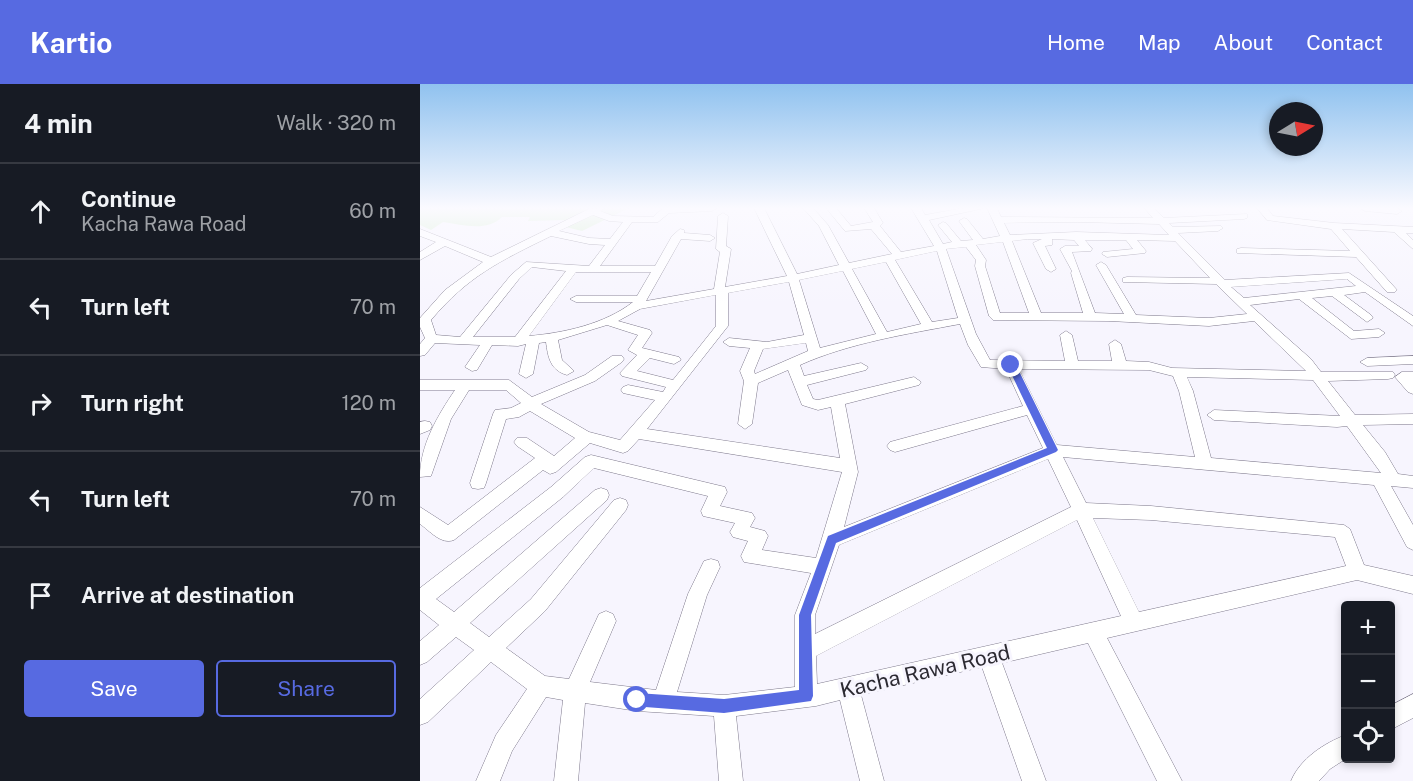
<!DOCTYPE html>
<html lang="en">
<head>
<meta charset="utf-8">
<style>
	:root { --surface:#171b24; --page:#20242c; --text:#f1f3f6; --muted:#9ea1a6; --line:#363941; --accent:#576ae1 }
	body { margin:0; font-family:"Public Sans",sans-serif; background:var(--page); color:var(--text) }
	.controls { position:absolute; right:18px; bottom:18px; display:grid; overflow:hidden; border-radius:6px; box-shadow:0 3px 9px #0003 }
	.controls button { width:54px; height:54px; display:grid; place-items:center; padding:0; border:0; border-bottom:2px solid var(--line); background:var(--surface); color:var(--text); font:30px sans-serif }
	.compass { position:absolute; left:849px; top:18px; width:54px; height:54px; border-radius:50%; background:var(--surface); box-shadow:0 3px 9px #0003; rotate:80deg }
	.stop { position:absolute; width:18px; height:18px; margin:-14px; border:4px solid #576ae1; border-radius:50%; background:#fff }
	.stop.end { background:#576ae1; border-color:#fff; box-shadow:0 2px 6px #0008 }
	.list { margin:0; padding:0; list-style:none }
	h2 { display:flex; justify-content:space-between; align-items:center; height:78px; margin:0; padding:0 24px; font-size:26px }
	h2 small { font-size:20px; font-weight:400; color:var(--muted) }
	.list li { display:grid; grid-template-columns:39px 1fr auto; gap:18px; align-items:center; box-sizing:border-box; height:96px; padding:0 24px; border-top:2px solid var(--line) }
	.list b { display:block; font-size:22px; white-space:nowrap }
	.list p { margin:0; font-size:20px; white-space:nowrap; color:var(--muted) }
	.list em { font-size:20px; font-style:normal; color:var(--muted) }
	.actions { display:flex; gap:12px; padding:18px 24px }
	.actions a { flex:1; padding:14px 0; border:2px solid var(--accent); border-radius:6px; text-align:center; font-size:21px; color:var(--accent) }
	.actions .main { background:var(--accent); color:#fff }
	.icon { flex:none; width:33px; height:33px; fill:none; stroke:currentColor; stroke-width:2; stroke-linecap:round; stroke-linejoin:round }
	.map { position:relative; flex:none; width:993px; height:697px; overflow:hidden }
	header { display:flex; align-items:center; gap:36px; box-sizing:border-box; height:84px; padding:0 30px; background:var(--accent); color:#fff }
	header strong { font-size:28px }
	nav { display:flex; gap:33px; margin-inline-start:auto; font-size:21px }
	main { display:flex }
	aside { flex:1; background:var(--surface) }
	.map>svg:first-child { display:block }
	.green { fill:#d0edc7 }
	.lines { fill:none; stroke-linecap:round; stroke-linejoin:round }
	.minor-casing { stroke:#7e798c; stroke-width:1 }
	.minor { fill:#fff; fill-rule:evenodd }
	.route { fill:#576ae1 }
	.labels { text-anchor:middle; dominant-baseline:central; stroke-width:6; stroke-linejoin:round; paint-order:stroke }
	.near-street-label { font-size:21px; fill:#2c2a32; stroke:#f7f5fe }
</style>
</head>
<body>
<header>
<strong>Kartio</strong>
<nav><a>Home</a><a>Map</a><a>About</a><a>Contact</a></nav>
</header>
<main>
<aside>
<h2>4 min<small>Walk · 320 m</small></h2>
<ul class="list">
<li><svg class="icon" aria-label="ahead" viewBox="0 0 24 24"><path d="M12 20V5M6 11l6-6 6 6"/></svg><div><b>Continue</b><p>Kacha Rawa Road</p></div><em>60 m</em></li>
<li><svg class="icon" aria-label="left" viewBox="0 0 24 24"><path d="M17 20v-9H6M10 6l-5 5 5 5"/></svg><div><b>Turn left</b></div><em>70 m</em></li>
<li><svg class="icon" aria-label="right" viewBox="0 0 24 24"><path d="M7 20v-9h11M14 6l5 5-5 5"/></svg><div><b>Turn right</b></div><em>120 m</em></li>
<li><svg class="icon" aria-label="left" viewBox="0 0 24 24"><path d="M17 20v-9H6M10 6l-5 5 5 5"/></svg><div><b>Turn left</b></div><em>70 m</em></li>
<li><svg class="icon" aria-label="arrive" viewBox="0 0 24 24"><path d="M6 21V4h12l-3 4 3 4H6"/></svg><div><b>Arrive at destination</b></div></li>
</ul>
<div class="actions"><a class="main">Save</a><a>Share</a></div>
</aside>
<div class="map">
<svg width="993" height="697" viewBox="0 0 993 697">
	<rect width="100%" height="100%" fill="#f7f5fe"/>
	<path class="green" d="M0,124H209L162,147L142,142L144,136L108,137L110,133H82C67,148 43,141 23,138L11,146L0,141Z"/>
	<g class="lines">
		<defs>
			<g id="minor">
				<path d="M184,124L180,127L193,132L233,133L243,124H297L292,127L249,129L238,138H212L180,182H235L252,152L260,145L264,146V149L290,151L295,154L290,157L261,155L226,217L294,205L300,168L296,165L298,132L303,129L308,132L306,162L311,165L305,203L367,192L334,124H344L377,190L419,181L399,142L383,124H393L408,141L429,179L472,170L451,145L425,147L406,124H416L431,142L453,138L444,124H454L463,139L460,142L481,168L514,162L491,124H501L505,131L544,124H565L509,136L523,160L532,158L518,141L523,138L526,139L541,157L553,156L539,137L544,134L547,135L563,155L580,152L567,124H577L581,133L733,134L724,124H734L744,134L827,130V134L824,135L749,139L753,143L801,142L803,144L798,147L758,149L805,196L929,189L993,232V242L945,208L924,211L951,231L953,234L947,238L912,212L892,214L934,247L959,245L965,249L959,253L931,255L879,215L830,221L891,275L901,288H973L975,291L973,294L968,295L908,297L935,331L993,330V340L943,341L965,368L978,390L993,392V404L971,402L993,441V466L987,463L954,401L643,373L666,419L731,422L924,441L930,445L944,481L993,492V510L937,496L687,554L762,697H737L668,559L582,579L626,697H602L562,583L441,611L464,697H440L420,616L396,622L316,632L323,697H299L294,632L217,627L165,619L158,697H134L143,616L126,613L92,667L80,697H56L76,651L107,605L71,578L8,638L0,641V615L54,566L36,553L7,578L0,581V557L19,541L0,526V504L131,403L165,373L171,371L305,403L307,408L300,422L332,429L335,434L330,443L345,447L348,452L342,466L396,474L422,388L219,355L208,367L203,369L170,359L136,388L130,390L123,386L34,456C21,461 10,447 0,440V423L28,441L115,374L97,362L94,358L97,354H107L134,372L155,354L110,327L99,333L86,335L66,399L64,404L58,405L52,404L50,399L73,330L75,326L91,324L101,319L86,306H49L31,335L11,392L0,393C0,361 18,331 35,306H0V296H89L112,313L165,291L192,272H202L204,275L202,278L175,297L121,320L169,348L200,356L235,316L203,309L201,306L203,303L208,301L243,308L246,303L202,292L200,289L217,271L208,266L218,251L187,241L138,256L142,276L154,287L147,291C130,286 128,273 126,258L119,259L113,290L106,294L99,290L106,260L98,262L72,261L57,286L52,287L45,283L60,261L15,259L5,271L0,272V260L5,254L0,243V234L25,206L63,178L25,162L0,176V168L16,158L0,152V145L71,173L169,125ZM173,131L189,137L203,138L190,155L169,154L139,147ZM658,138L739,140L749,151L656,148L590,151L584,139ZM131,152L169,160L185,161L169,182L106,178L91,191L40,253L16,251L11,236C48,192 80,177 131,152ZM608,155H622L613,159L626,185L631,188L636,185L625,162L632,161V155L654,156L659,162H645L640,165L652,187L651,189L663,229H621L592,157ZM665,156H706L713,165L683,168L682,170L687,173L725,169L726,167L717,156L755,157L790,194L707,193L703,194V198L796,200L827,230L789,234L716,231L686,181L681,178L676,181L704,230L675,229L652,168L671,167L672,165ZM583,158L609,229H580L565,182L566,176L556,161ZM546,163L556,176L555,182L569,232L573,236L689,237L789,242L834,237L886,287L752,284L729,278L706,277L701,260L695,256L689,260L692,277H658L652,251L646,247L640,251L645,277L570,276L556,250L526,165ZM517,167L538,234L512,238L475,176ZM466,178L501,240L467,248L432,185ZM112,183L146,187L95,253H53L99,195ZM423,187L456,250L400,264L379,196ZM156,188H231L217,212H156L150,215L156,218H213C185,240 144,249 109,252ZM927,195L936,202L824,214L811,203ZM369,198L384,251L347,258L309,254L303,258L309,262L330,264L320,287L324,297L318,340L325,345L332,340L338,299L368,286L382,321L398,326L411,323L420,374L227,345L308,242V209ZM296,211V242L253,296L217,287L230,274L254,280L261,276L259,273L222,264L232,249L230,246L198,237L220,225ZM540,240L548,261L561,283L586,285L603,322L470,358L467,362L470,366L475,368L607,331L623,364L424,443L438,388L425,320L499,301L501,298L494,293L398,316L393,315L387,301L446,286L448,283L441,279L384,292L380,281C429,259 487,250 540,240ZM386,259L388,267L335,290L334,287L343,265ZM599,285L729,286L753,292L759,307L775,373L637,361ZM767,293L893,296L920,332L794,326L787,331L794,336L917,343L927,342L961,389L791,374L773,307ZM628,375L651,423L395,550V531L419,461ZM174,384L288,412L281,427L283,432L315,439L310,448L313,453L328,457L321,472L324,478L391,489L375,531V603L304,611L257,608L287,511L300,483L298,477L291,475L284,477L268,510L236,606L170,598L196,537L193,530L186,527L179,530L149,595L125,592L86,564L125,527L206,426L208,421L206,416L200,414L194,416L111,515L69,553L50,539L187,416L189,411L187,406L181,404L175,406L34,528L16,515L143,413ZM673,434L731,436L915,453L926,482L719,528ZM657,436L701,532L397,600L396,572Z"/>
				<polygon points="837,124 847,124 853,132 914,139 993,143 993,149 986,149 993,156 993,165 974,148 922,145 977,206 975,208 967,208 936,173 817,169 817,165 821,164 930,167 911,145 847,136"/>
				<polygon points="940,124 976,124 982,127 977,130 945,127"/>
				<polygon points="993,272 993,280 947,282 940,278 947,274"/>
				<polygon points="982,288 993,288 993,310 988,308 975,293"/>
				<polygon points="5,337 10,338 12,342 10,346 0,350 0,338"/>
				<polygon points="993,610 993,634 970,646 970,622"/>
				<path d="M926,651L927,674L910,685L899,697H871C880,675 904,659 926,651Z"/>
			</g>
		</defs>
		<use href="#minor" class="minor-casing"/>
		<use href="#minor" class="minor"/>
	</g>
	<linearGradient id="sky" x2="0" y2="1"><stop stop-color="#90c2ef"/><stop offset="0.56" stop-color="#fbfaff"/><stop offset="1" stop-color="#fbfaff" stop-opacity="0"/></linearGradient>
	<rect width="993" height="222" fill="url(#sky)"/>
	<polygon class="route" points="591,278 596,281 638,366 636,368 416,459 391,531 393,612 391,617 304,629 212,622 210,616 212,611 217,609 304,615 379,606 379,531 408,452 627,364 587,281"/>
	<g class="labels">
		<g class="near-street-label">
			<text transform="translate(505 587) rotate(-13)">Kacha Rawa Road</text>
		</g>
	</g>
</svg>
<div class="controls">
<button>+</button>
<button>−</button>
<button><svg class="icon" aria-label="locate" viewBox="0 0 24 24"><circle cx="12" cy="12" r="6"/><path d="M12 2v4M12 18v4M2 12h4M18 12h4"/></svg></button>
</div>
<svg class="compass" viewBox="-18 -18 36 36"><path d="M0-13l5 13h-10z" fill="#e53935"/><path d="M0 13l5-13h-10z" fill="#9ea1a6"/></svg>
<div class="stop" style="left:217px;top:616px"></div>
<div class="stop end" style="left:591px;top:281px"></div>
</div>
</main>
</body>
</html>
